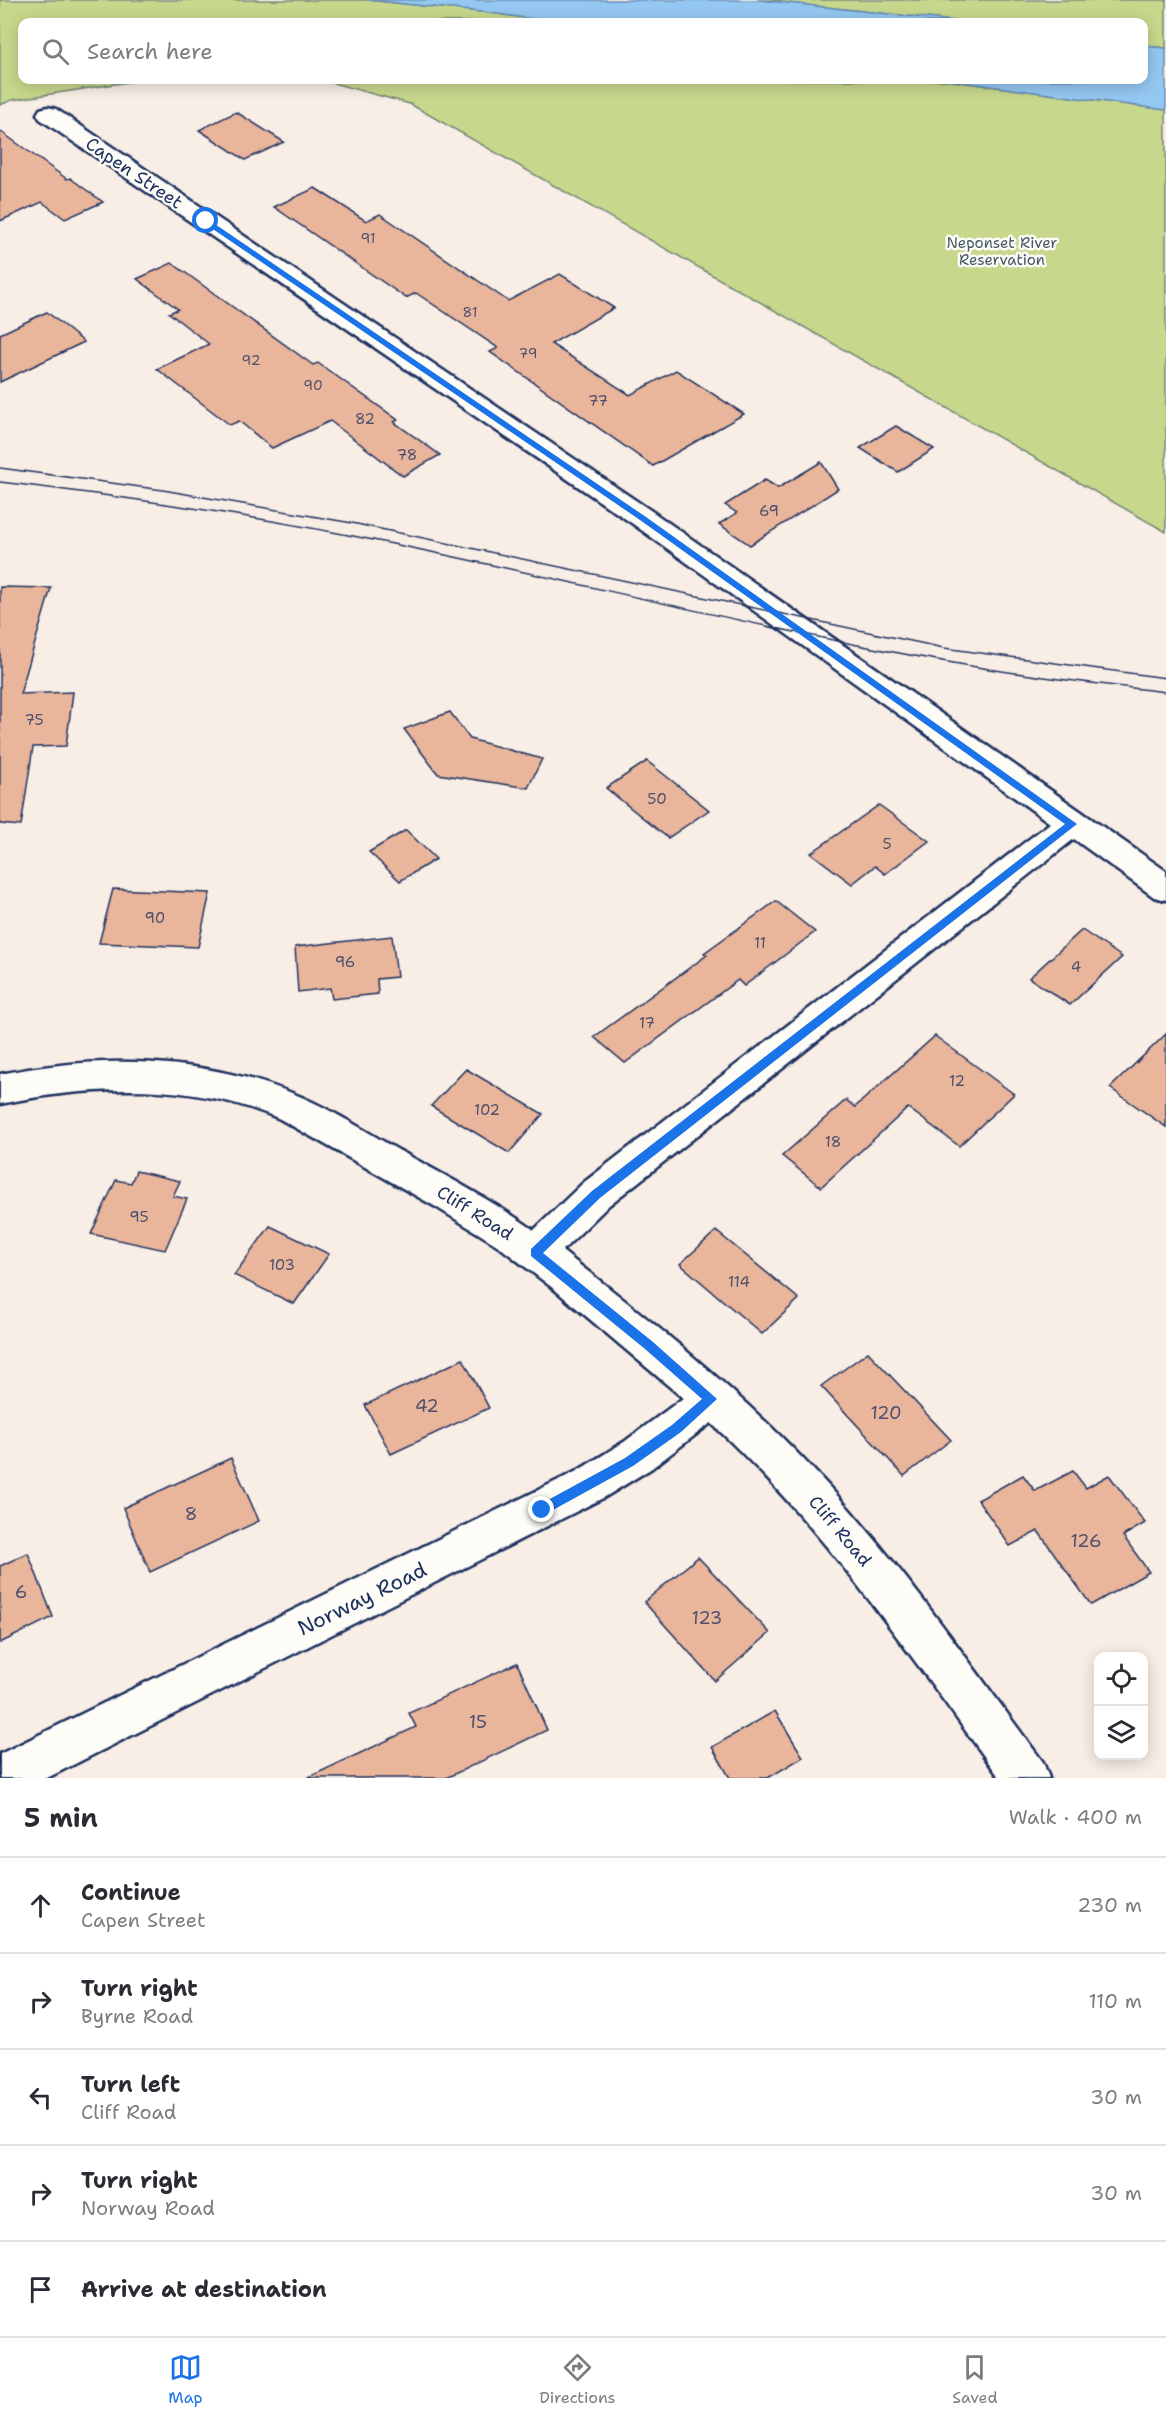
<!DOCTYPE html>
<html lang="en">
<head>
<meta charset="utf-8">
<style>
	:root { --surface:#fff; --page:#f7f7f7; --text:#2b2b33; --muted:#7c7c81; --line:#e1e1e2; --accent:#1a73e8 }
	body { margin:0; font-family:"Shantell Sans",sans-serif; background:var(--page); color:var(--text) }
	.controls { position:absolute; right:18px; bottom:18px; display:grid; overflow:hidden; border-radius:12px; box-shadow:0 3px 15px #0003 }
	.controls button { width:54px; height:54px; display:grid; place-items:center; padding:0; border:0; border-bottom:2px solid var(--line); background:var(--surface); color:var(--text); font:30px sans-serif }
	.stop { position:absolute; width:18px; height:18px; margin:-14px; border:4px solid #1a73e8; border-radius:50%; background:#fff }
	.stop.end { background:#1a73e8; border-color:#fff; box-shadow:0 2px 6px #0008 }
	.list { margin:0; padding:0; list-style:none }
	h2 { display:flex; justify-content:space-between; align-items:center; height:78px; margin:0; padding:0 24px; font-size:26px }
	h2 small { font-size:20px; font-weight:400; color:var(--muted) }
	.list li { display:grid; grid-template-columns:39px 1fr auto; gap:18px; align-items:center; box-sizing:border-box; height:96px; padding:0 24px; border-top:2px solid var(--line) }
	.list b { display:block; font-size:22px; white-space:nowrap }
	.list p { margin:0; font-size:20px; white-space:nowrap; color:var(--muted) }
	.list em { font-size:20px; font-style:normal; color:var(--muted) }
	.icon { flex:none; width:33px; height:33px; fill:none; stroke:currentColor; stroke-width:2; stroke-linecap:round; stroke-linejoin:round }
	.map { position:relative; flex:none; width:1166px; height:1778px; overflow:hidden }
	.search { position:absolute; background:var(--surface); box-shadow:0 3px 15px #0003; left:18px; right:18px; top:18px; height:66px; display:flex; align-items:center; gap:15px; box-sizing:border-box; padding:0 21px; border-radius:12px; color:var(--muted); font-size:22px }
	.sheet { height:558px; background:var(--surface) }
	nav { display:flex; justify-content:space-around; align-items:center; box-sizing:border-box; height:84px; border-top:2px solid var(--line); background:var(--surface); font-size:16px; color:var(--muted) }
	nav a { display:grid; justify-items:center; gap:3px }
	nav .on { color:var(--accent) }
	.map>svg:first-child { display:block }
	.green { fill:#c7d88c; stroke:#718475; stroke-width:1.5 }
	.water { fill:#94c7f1; stroke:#648ab6; stroke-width:1.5 }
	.building { fill:#e9b59b; stroke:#1b2f5e; stroke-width:1.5 }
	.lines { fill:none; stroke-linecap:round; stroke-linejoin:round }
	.minor-casing { stroke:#1b2f5e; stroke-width:5 }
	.minor { fill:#fdfcf7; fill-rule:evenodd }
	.tram { stroke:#1b2f5e; stroke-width:1.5 }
	.route { fill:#1a73e8 }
	.labels { text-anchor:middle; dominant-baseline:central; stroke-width:5; stroke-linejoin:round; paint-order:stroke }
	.far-number-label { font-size:14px; fill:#4e506d }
	.far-park-label { font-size:15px; fill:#46596a; stroke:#fdfcf7 }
	.number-label { font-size:15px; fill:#4e506d }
	.street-label { font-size:18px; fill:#1b2f5e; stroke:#fdfcf7 }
	.near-number-label { font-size:18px; fill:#4e506d }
	.near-street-label { font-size:21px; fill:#1b2f5e; stroke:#fdfcf7 }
</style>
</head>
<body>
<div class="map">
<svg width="1166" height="1778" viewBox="0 0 1166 1778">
	<rect width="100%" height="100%" fill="#f9eee5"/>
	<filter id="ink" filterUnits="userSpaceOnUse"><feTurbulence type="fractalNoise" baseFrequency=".0167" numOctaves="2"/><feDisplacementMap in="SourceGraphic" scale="12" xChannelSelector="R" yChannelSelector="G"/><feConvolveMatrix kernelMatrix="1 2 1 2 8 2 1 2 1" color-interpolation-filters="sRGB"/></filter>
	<g filter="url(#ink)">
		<g class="green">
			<polygon points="0,0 368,0 490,13 553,22 22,22 22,80 141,80 12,100 0,105"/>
			<polygon points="760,0 1166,0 1166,48 1144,46 1144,22 963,22"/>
			<polygon points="322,80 946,80 1166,110 1166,532 410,104"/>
		</g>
		<g class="water">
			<polygon points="368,0 760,0 963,22 553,22 490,13"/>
			<polygon points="1144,46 1166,48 1166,110 946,80 1144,80"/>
		</g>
		<g class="building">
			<polygon points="236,112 284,142 245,160 199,130"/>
			<polygon points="0,131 67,179 70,178 103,202 65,219 42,202 0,221"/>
			<polygon points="315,188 366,221 380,214 508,301 560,274 614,308 551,344 630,395 676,370 744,414 653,466 490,352 498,348 416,293 406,298 274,207"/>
			<polygon points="172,263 313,365 318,363 398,420 394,422 440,455 403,476 330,421 272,448 239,421 230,425 157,369 209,344 169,313 178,309 137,279"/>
			<polygon points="47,312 84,342 0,382 0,334"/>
			<polygon points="896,426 934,449 898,472 860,448"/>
			<polygon points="821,462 838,489 750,545 719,524 737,513 725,505 765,480 778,488"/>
			<polygon points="0,587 51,588 20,694 73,692 66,746 33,747 21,826 0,824"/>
			<polygon points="450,712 470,739 542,759 528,788 438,774 404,729"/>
			<polygon points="647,761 709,810 668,838 606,788"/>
			<polygon points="879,805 929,841 885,874 875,866 852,884 811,853"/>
			<polygon points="406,830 436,859 400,881 369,852"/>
			<polygon points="113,889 210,893 198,947 99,943"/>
			<polygon points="776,901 815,932 744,986 738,980 625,1063 594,1037 707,955 704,953"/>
			<polygon points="1082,930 1122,957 1070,1005 1029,978"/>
			<polygon points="392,936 397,977 377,979 378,994 332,999 330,988 298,992 295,947"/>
			<polygon points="1166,1034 1166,1127 1110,1088"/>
			<polygon points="935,1036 1014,1094 959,1146 908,1108 821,1187 782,1156 846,1100 855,1107"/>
			<polygon points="466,1069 543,1114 509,1153 431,1106"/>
			<polygon points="136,1171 180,1181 173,1196 187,1199 165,1250 91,1234 116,1180 131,1183"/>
			<polygon points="270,1226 329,1254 294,1304 234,1275"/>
			<polygon points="716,1231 799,1299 762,1334 680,1264"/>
			<polygon points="868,1352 951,1440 904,1476 821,1386"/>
			<polygon points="463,1359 489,1408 391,1454 365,1405"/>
			<polygon points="231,1458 259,1521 150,1572 123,1508"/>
			<polygon points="1073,1471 1086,1488 1109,1475 1145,1523 1123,1536 1149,1572 1091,1605 1038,1531 1010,1546 978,1500 1023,1475 1035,1491"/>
			<polygon points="28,1553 53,1617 0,1643 0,1566"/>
			<polygon points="698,1557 770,1633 715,1681 644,1602"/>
			<polygon points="517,1663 547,1730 446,1778 307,1778 416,1727 409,1713"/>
			<polygon points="775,1711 803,1757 768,1778 730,1778 712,1747"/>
		</g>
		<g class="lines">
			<defs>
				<path id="minor" d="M48,107L56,109L653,512L1166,871V900L1154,897L1074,839L609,1205L562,1251C645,1316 730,1383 803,1459C893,1551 966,1659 1043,1762L1049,1778H1000C910,1655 824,1527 711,1423L652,1468L605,1497L47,1778H0V1754L577,1471L624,1442L683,1398L554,1289L497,1245L436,1207L280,1119C193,1081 90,1085 0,1104V1074C96,1055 199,1056 292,1093C330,1108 365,1131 400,1151C446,1176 491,1200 534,1230L583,1183L1050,823L633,524L40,119L37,114L40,109Z"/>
			</defs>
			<use href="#minor" class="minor-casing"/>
			<use href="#minor" class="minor"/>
			<g class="tram">
				<polyline points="0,468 163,490 352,523 944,648 1166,678"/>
				<path d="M0,482C119,496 236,513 353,536C558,576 760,630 965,665C1032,677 1099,684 1166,692"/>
			</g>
		</g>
	</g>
	<polygon class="route" points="204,220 209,220 646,517 1077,824 600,1198 543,1253 653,1342 717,1399 681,1432 633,1466 542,1516 535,1510 537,1506 625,1458 672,1425 702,1399 645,1349 531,1256 531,1249 592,1191 1065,824 640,520 204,223"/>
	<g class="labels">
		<g class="far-number-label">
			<text x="368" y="238">91</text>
			<text x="470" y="312">81</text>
			<text x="528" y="353">79</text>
			<text x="251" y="360">92</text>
			<text x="313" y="385">90</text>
		</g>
		<g class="far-park-label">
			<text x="1002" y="243">Neponset River<tspan x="1002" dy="17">Reservation</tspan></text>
		</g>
		<g class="number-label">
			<text x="598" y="401">77</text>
			<text x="365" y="419">82</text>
			<text x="407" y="455">78</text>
			<text x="769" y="511">69</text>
			<text x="34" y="720">75</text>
			<text x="657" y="799">50</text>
			<text x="887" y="844">5</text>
			<text x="155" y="918">90</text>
			<text x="760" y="943">11</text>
			<text x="345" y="962">96</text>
			<text x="1076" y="967">4</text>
			<text x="647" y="1023">17</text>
			<text x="957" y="1081">12</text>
			<text x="487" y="1110">102</text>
			<text x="833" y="1142">18</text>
			<text x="139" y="1217">95</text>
			<text x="282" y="1265">103</text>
			<text x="739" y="1282">114</text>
		</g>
		<g class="street-label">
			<text transform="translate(134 173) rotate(34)">Capen Street</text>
			<text transform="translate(475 1213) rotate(32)">Cliff Road</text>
			<text transform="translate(840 1531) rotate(50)">Cliff Road</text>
		</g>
		<g class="near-number-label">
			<text x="427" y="1406">42</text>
			<text x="886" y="1413">120</text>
			<text x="191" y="1514">8</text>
			<text x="1086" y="1541">126</text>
			<text x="21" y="1592">6</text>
			<text x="707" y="1618">123</text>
			<text x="478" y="1722">15</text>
		</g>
		<g class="near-street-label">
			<text transform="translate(362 1599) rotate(-26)">Norway Road</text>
		</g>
	</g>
</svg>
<div class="controls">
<button><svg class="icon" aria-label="locate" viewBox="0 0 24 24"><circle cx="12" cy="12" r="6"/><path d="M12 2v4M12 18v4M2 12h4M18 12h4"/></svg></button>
<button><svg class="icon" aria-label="layers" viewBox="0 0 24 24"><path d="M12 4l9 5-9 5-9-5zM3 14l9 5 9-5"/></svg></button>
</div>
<div class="stop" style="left:206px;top:221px"></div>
<div class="stop end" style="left:542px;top:1510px"></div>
<div class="search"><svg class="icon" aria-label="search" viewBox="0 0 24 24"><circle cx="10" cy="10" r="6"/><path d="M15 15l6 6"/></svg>Search here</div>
</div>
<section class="sheet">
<h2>5 min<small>Walk · 400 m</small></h2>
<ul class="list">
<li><svg class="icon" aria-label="ahead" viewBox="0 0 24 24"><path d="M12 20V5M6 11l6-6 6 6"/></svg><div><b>Continue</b><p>Capen Street</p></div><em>230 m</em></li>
<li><svg class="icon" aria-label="right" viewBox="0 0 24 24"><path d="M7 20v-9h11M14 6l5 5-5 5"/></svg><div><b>Turn right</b><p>Byrne Road</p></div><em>110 m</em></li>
<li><svg class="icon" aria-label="left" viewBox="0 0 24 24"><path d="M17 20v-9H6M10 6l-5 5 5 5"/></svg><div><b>Turn left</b><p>Cliff Road</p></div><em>30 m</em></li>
<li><svg class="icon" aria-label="right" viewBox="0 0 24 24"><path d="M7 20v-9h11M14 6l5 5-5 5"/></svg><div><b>Turn right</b><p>Norway Road</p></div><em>30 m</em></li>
<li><svg class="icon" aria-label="arrive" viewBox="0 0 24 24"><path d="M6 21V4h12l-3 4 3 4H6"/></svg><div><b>Arrive at destination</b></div></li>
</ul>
</section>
<nav>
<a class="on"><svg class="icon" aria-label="map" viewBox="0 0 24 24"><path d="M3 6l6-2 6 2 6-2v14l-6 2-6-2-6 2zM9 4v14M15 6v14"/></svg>Map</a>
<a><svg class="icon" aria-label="directions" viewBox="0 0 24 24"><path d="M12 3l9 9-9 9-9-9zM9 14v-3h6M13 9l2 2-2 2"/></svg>Directions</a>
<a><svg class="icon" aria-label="saved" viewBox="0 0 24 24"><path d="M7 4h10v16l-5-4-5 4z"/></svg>Saved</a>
</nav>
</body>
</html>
